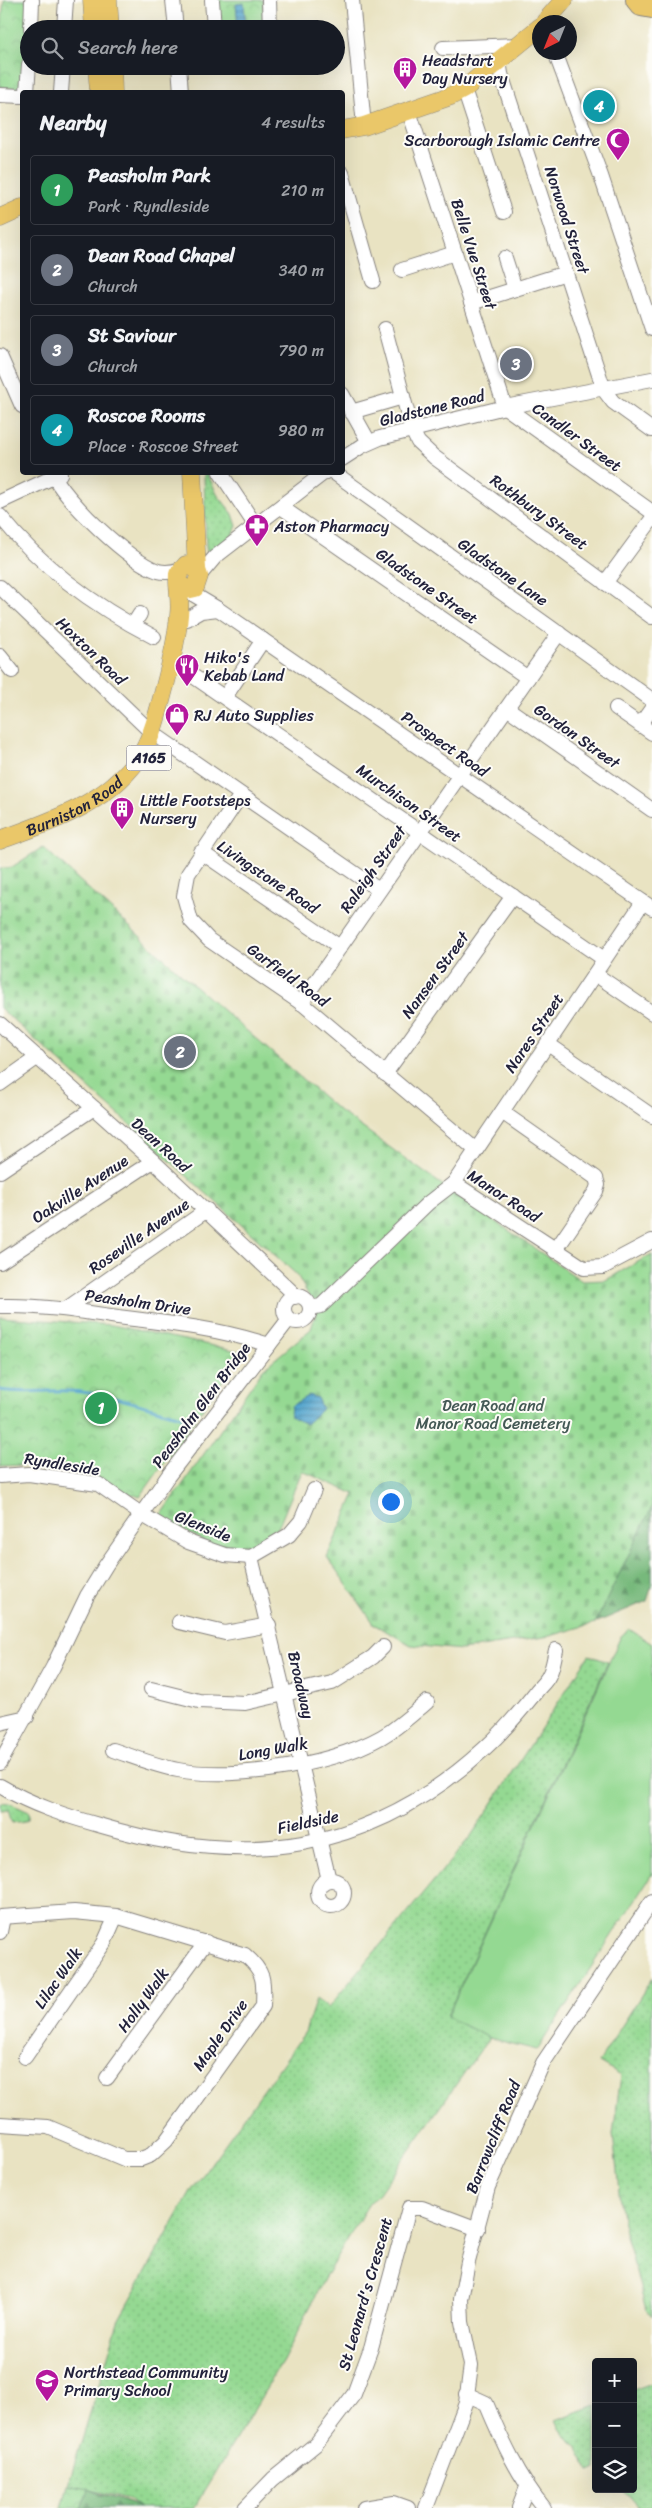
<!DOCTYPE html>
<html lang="en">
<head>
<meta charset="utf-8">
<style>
	:root { --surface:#171b24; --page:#242831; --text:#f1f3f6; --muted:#9ea1a6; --line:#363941; --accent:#d690ce }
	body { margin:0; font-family:Sriracha,sans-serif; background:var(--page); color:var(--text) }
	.controls { position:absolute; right:15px; bottom:15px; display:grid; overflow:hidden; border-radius:5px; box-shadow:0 5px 20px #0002 }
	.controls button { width:45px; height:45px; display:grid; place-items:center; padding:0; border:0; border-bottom:1px solid var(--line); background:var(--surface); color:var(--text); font:25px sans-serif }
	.compass { position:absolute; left:532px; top:15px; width:45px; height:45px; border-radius:50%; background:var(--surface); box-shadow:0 5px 20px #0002; rotate:223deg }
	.you { position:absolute; left:390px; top:1501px; width:18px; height:18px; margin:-12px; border:4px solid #fff; border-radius:50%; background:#1a73e8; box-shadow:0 0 0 8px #1a73e833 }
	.badge { display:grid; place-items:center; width:32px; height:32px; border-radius:50%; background:var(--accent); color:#fff; font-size:16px; font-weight:700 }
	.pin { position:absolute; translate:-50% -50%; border:2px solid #fff; box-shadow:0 1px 5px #0006 }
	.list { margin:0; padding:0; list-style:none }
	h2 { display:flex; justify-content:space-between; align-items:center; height:65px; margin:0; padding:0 20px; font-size:21px }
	h2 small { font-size:16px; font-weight:400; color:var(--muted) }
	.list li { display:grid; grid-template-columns:32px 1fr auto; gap:15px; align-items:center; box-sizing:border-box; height:70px; margin:0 10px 10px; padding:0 10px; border:1px solid var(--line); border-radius:5px }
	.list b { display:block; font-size:19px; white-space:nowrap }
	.list p { margin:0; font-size:16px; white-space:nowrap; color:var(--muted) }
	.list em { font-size:16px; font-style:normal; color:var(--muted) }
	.icon { flex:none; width:28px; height:28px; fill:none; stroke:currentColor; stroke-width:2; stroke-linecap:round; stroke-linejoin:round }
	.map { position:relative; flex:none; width:652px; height:2508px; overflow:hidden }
	.search { position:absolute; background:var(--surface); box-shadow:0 5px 20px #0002; left:20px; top:20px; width:325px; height:55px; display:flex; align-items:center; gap:12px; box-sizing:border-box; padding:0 18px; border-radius:28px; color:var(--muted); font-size:19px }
	.panel { position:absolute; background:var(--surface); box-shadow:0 5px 20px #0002; left:20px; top:90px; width:325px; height:385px; border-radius:5px }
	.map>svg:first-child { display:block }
	.grass { fill:url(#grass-dots); stroke:#5b7e66 }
	.forest { fill:url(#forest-firs); stroke:#4c6e5c }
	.cemetery { fill:url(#cemetery-stones); stroke:#5b7e66 }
	.park { fill:url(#park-crowns); stroke:#5b7e66 }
	.garden { fill:#94d992; stroke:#5b7e66 }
	.water { fill:url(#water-rules); stroke:#3a6384 }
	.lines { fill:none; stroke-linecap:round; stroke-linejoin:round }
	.stream { stroke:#52a4cd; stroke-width:3 }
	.minor-casing { stroke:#86827e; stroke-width:16 }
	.major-casing { stroke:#86827e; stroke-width:19 }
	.highway-casing { stroke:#86827e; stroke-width:22 }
	.minor { stroke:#fff; stroke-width:14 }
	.major { stroke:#eac769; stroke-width:18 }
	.highway { stroke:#eac769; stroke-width:20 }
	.labels { text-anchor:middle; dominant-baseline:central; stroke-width:4; stroke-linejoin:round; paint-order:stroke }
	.shield { fill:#fdfcf7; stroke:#646373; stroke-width:1 }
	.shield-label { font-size:15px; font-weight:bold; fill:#22223b }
	.poi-label { font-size:16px; fill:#22223b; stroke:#fdfcf7; text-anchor:start }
	.street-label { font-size:16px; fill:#22223b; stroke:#fdfcf7 }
	.park-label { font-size:16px; fill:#445955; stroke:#fdfcf7 }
</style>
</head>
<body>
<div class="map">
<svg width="652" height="2508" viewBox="0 0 652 2508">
	<defs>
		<pattern id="grass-dots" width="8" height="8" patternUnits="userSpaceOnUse" patternTransform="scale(1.25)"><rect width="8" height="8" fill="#94d992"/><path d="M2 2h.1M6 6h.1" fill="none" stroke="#7fba7f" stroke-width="1.8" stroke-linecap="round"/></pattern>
		<pattern id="forest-firs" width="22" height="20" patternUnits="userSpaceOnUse" patternTransform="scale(1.25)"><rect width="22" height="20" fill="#77b97c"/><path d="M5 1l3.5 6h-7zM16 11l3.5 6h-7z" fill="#619667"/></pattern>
		<pattern id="cemetery-stones" width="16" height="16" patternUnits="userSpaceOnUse" patternTransform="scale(1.25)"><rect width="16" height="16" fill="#94d992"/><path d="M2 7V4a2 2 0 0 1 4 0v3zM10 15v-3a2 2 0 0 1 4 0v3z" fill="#7fba7f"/></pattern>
		<pattern id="park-crowns" width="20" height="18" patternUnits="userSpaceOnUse" patternTransform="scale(1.25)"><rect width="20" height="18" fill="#94d992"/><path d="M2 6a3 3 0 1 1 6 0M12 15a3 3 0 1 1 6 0" fill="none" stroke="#7fba7f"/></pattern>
		<pattern id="water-rules" width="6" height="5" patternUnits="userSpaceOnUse" patternTransform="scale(1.25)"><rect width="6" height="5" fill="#52a4cd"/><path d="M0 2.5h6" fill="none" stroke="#4485a8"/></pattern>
	</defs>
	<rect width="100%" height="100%" fill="#fdfcf7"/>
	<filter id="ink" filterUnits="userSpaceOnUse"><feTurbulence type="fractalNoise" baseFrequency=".02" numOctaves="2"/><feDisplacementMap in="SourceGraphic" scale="10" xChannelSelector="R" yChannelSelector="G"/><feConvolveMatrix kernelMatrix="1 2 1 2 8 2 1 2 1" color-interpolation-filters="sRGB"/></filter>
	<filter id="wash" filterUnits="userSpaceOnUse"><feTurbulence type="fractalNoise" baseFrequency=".0096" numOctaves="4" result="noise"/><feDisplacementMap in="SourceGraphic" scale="20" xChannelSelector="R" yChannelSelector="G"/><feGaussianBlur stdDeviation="1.12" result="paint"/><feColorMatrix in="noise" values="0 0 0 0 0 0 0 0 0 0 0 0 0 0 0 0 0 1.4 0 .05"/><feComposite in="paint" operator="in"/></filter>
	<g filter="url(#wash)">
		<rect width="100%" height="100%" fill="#e9e3c2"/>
		<g class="grass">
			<polygon points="204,473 207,473 217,494 233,514 237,526 232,536 211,553 207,551 206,548"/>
			<polygon points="589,1655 608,1662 447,2016 489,2038 379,2193 368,2205 324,2279 283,2361 194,2508 140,2508 129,2499 68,2485 119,2319 192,2190 305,2032 316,1999 328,2008 471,1836"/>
			<polygon points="0,1802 9,1803 29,1812 29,1818 25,1821 12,1823 8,1810 0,1811"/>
			<polygon points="652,1978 652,2317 646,2310 622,2220 613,2134 621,2075 599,2062"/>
			<polygon points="652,2383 652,2508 639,2508 622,2489 633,2489 633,2390"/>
			<polygon points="596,2405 596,2469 590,2472 576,2446 564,2436 556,2420"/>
		</g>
		<g class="forest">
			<polygon points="652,1507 652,1585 647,1601 595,1623"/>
			<path d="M88,2489C105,2498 124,2496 140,2508H81Z"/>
		</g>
		<polygon class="cemetery" points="43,847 179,972 338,1110 428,1175 582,1281 606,1280 652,1254 652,1507 595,1623 550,1636 462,1650 411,1645 375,1625 327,1557 355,1494 302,1471 278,1528 248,1549 212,1546 160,1517 263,1369 311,1329 317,1310 297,1275 0,1008 0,869 12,867"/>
		<g class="park">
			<polygon points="4,0 25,0 30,10 24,89 0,87 0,40"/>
			<polygon points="217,0 263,0 264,29 219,29"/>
			<polygon points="0,1317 112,1325 243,1352 140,1497 47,1464 0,1466"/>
			<polygon points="68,2485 88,2489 81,2508 62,2508"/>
		</g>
		<polygon class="garden" points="629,1629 652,1644 652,1874 537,2050 489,2038 447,2017 621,1636"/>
		<g class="water">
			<polygon points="244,3 246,29 238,29 236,4"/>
			<polygon points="309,1395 317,1398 322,1409 306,1424 290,1416 291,1406"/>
		</g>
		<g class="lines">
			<path class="stream" d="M0,1390C23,1394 45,1390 69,1391C109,1393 150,1408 188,1418"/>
		</g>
	</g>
	<g filter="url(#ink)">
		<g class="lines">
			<defs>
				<g id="minor">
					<polyline points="173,0 176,29"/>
					<polyline points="212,0 214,29"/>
					<polyline points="269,0 270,29"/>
					<polyline points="352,0 364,126"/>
					<polyline points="31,29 32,0"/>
					<polyline points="64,29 66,0"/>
					<polyline points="443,48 518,45"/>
					<polyline points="555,52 601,176 652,329"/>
					<polyline points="499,60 501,74 604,390 613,402 652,430"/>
					<polyline points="179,66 181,92"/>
					<polyline points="464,89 504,212"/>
					<polyline points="27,92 29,64"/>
					<polyline points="61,92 63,66"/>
					<polyline points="0,95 22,96"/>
					<polyline points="409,111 505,407 652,512"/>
					<polyline points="342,173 373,281"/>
					<polyline points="505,258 515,289"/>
					<polyline points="402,270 455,253"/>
					<polyline points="471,303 566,273"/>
					<polyline points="385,329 412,430 418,442 434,457 652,617"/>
					<polyline points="0,356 22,406"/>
					<polyline points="342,394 369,442"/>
					<polyline points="351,412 403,397"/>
					<polyline points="342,459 362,446 380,438 505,407 652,379"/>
					<path d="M52,472C64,500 130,562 158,571C166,573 173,572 181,569"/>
					<polyline points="220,472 256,526"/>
					<polyline points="333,472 652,700"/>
					<polyline points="0,502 60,474"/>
					<polyline points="281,507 528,678"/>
					<path d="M0,516C41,567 96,607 154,637"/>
					<polyline points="199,576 215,557 325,472"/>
					<polyline points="605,583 652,519"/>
					<polyline points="0,587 151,732 379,890"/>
					<polyline points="186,590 218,609 652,908"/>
					<polyline points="187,619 201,611 218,609"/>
					<polyline points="133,625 140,614"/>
					<polyline points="0,656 12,671"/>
					<polyline points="193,676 604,959"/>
					<polyline points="225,697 263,640"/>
					<polyline points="507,708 652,810"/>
					<polyline points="616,708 652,733"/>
					<polyline points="640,725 652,708"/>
					<polyline points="241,795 188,874 184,896 191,921 209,940 304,1005 476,1150"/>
					<polyline points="201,852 340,947"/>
					<polyline points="595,974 652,1013"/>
					<polyline points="301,1003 559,633"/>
					<polyline points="0,1024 153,1161 292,1292 295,1297"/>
					<polyline points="548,1044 652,1116"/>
					<polyline points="385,1074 513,896"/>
					<polyline points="0,1084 38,1057"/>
					<polyline points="502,1112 596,1178 598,1185 596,1191 555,1251"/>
					<polyline points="0,1171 94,1108"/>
					<polyline points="454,1183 643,902"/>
					<polyline points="0,1262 153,1161"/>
					<circle cx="297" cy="1309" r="13"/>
					<path d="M0,1306C40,1305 79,1311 118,1317C169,1323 221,1329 269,1345"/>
					<polyline points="310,1308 321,1306 428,1203 454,1183 584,1268 603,1267 652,1241"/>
					<polyline points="66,1309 207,1210"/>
					<polyline points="0,1476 29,1474 98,1484 141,1514 188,1542 225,1555 251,1557 289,1535 301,1521 314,1490"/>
					<polyline points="251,1557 329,1880"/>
					<polyline points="179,1622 225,1633 269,1625"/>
					<polyline points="151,1689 199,1701 245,1703 332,1683 373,1657 383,1647"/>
					<polyline points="0,1723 27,1717"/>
					<path d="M113,1750C134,1757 156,1766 178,1770C236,1781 343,1764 391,1731C404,1722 415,1712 427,1702"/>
					<polyline points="0,1763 53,1667 87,1596 106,1565 168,1476 289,1319"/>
					<path d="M0,1786C32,1805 66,1816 102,1826C246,1869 371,1853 484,1749C503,1732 519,1713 535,1693C539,1687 546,1682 549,1675C553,1668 554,1658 556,1650"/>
					<circle cx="331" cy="1893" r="13"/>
					<path d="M0,1917L74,1912L116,1916L245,1955C265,1972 264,1981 263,2006L166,2141L151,2155L141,2159H124L48,2127L0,2124"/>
					<polyline points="0,1932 3,1917"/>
					<polyline points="25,2057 104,1943 116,1916"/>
					<polyline points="107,2078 206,1942"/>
					<path d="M466,2394L486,2403C502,2441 518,2476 544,2508"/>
					<polyline points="245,2508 273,2479 316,2444 354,2394 371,2348 409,2208 422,2208 478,2229"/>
					<polyline points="364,2508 394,2503 408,2508"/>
					<polyline points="426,2508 466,2403 471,2365 462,2322 461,2299 468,2262 488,2187 543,2063 652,1901"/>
					<polyline points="519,2508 527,2487"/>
				</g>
				<g id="major">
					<polyline points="92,0 94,29"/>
					<polyline points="108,0 110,29"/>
					<polyline points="545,22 564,0"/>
					<polyline points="97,66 99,92"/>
					<polyline points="112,66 113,92"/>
					<polyline points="342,130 364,126 451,96 464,89 540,27"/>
					<polyline points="0,218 22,208"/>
					<polyline points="192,472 197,570"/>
					<path id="s1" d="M0,840C52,821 113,802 143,751C154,732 159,708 165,686C171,663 177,639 179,615C181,601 177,587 178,574L186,565L196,567L199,576L195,588L186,590L179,583"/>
				</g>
				<polyline id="highway" points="636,0 641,6 652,8"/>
			</defs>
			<use href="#minor" class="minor-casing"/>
			<use href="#major" class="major-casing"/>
			<use href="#highway" class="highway-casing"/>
			<use href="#minor" class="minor"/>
			<use href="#major" class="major"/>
			<use href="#highway" class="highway"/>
		</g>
	</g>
	<defs>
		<symbol id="building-pin" viewBox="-11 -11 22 30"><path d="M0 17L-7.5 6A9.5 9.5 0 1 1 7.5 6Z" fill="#b5179e" stroke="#fdfcf7"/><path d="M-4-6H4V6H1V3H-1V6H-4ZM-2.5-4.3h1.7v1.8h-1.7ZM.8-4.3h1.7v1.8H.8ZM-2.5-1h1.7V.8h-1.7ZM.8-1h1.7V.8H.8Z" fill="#fff"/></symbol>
		<symbol id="mosque-pin" viewBox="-11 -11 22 30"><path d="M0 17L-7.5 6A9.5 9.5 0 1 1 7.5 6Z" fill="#b5179e" stroke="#fdfcf7"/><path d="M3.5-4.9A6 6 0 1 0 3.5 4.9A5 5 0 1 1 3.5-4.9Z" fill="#fff"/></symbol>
		<symbol id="pharmacy-pin" viewBox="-11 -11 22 30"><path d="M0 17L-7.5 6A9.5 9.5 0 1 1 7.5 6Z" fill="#b5179e" stroke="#fdfcf7"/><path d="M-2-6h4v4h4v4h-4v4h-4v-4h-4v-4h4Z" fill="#fff"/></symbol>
		<symbol id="restaurant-pin" viewBox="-11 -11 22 30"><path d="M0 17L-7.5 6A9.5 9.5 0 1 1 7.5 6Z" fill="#b5179e" stroke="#fdfcf7"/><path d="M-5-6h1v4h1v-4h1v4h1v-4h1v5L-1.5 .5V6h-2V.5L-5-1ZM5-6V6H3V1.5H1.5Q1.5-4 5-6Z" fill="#fff"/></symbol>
		<symbol id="shop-pin" viewBox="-11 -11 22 30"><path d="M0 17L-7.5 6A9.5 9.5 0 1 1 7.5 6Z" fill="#b5179e" stroke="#fdfcf7"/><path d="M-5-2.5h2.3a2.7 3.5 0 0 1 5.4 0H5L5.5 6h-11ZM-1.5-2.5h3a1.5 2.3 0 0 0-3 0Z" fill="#fff"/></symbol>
		<symbol id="school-pin" viewBox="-11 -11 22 30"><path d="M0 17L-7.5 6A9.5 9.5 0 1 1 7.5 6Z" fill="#b5179e" stroke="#fdfcf7"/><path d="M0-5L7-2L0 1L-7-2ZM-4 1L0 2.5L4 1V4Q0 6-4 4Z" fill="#fff"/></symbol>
	</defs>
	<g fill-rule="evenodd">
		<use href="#building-pin" x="391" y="55" width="28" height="38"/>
		<use href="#mosque-pin" x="604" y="126" width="28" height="38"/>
		<use href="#pharmacy-pin" x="243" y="512" width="28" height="38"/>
		<use href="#restaurant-pin" x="173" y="652" width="28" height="38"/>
		<use href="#shop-pin" x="163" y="701" width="28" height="38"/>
		<use href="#building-pin" x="108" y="795" width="28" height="38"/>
		<use href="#school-pin" x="33" y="2367" width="28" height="38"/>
	</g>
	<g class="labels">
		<rect class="shield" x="126.5" y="745.5" width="45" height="25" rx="4"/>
		<g class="shield-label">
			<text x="149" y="758">A165</text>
		</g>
		<g class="poi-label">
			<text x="422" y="60">Headstart<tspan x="422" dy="18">Day Nursery</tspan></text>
			<text x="600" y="140" text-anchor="end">Scarborough Islamic Centre</text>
			<text x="274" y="526">Aston Pharmacy</text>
			<text x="204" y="657">Hiko's<tspan x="204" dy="18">Kebab Land</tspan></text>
			<text x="194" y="715">RJ Auto Supplies</text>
			<text x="140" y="800">Little Footsteps<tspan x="140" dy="18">Nursery</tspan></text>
			<text x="64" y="2372">Northstead Community<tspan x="64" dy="18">Primary School</tspan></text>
		</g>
		<g class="street-label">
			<text transform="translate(567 220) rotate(72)">Norwood Street</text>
			<text transform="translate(474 254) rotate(72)">Belle Vue Street</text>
			<text transform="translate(432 408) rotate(-14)">Gladstone Road</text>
			<text transform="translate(577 437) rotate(36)">Candler Street</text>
			<text transform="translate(539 512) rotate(36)">Rothbury Street</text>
			<text transform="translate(503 572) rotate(35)">Gladstone Lane</text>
			<text transform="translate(427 586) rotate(35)">Gladstone Street</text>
			<text transform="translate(91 651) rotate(44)">Hoxton Road</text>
			<text transform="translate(577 736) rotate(35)">Gordon Street</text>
			<text transform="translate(445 744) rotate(35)">Prospect Road</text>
			<text stroke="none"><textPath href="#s1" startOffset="82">Burniston Road</textPath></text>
			<text transform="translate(409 803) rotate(35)">Murchison Street</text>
			<text transform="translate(373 869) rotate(-55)">Raleigh Street</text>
			<text transform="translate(268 877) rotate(34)">Livingstone Road</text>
			<text transform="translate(288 975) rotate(36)">Garfield Road</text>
			<text transform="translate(435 975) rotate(-54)">Nansen Street</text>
			<text transform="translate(534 1033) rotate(-56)">Nares Street</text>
			<text transform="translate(161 1145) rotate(42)">Dean Road</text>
			<text transform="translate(80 1189) rotate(-33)">Oakville Avenue</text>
			<text transform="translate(504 1196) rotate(33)">Manor Road</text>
			<text transform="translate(139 1236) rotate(-35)">Roseville Avenue</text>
			<text transform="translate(138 1302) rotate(8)">Peasholm Drive</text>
			<text transform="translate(201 1405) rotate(-53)">Peasholm Glen Bridge</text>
			<text transform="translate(62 1464) rotate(9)">Ryndleside</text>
			<text transform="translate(203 1526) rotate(22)">Glenside</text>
			<text transform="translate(301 1685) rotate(77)">Broadway</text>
			<text transform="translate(273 1749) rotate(-10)">Long Walk</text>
			<text transform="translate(308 1822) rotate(-12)">Fieldside</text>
			<text transform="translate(58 1978) rotate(-55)">Lilac Walk</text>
			<text transform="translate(143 2000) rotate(-54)">Holly Walk</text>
			<text transform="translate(220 2035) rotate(-55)">Maple Drive</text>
			<text transform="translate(493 2137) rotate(-68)">Barrowcliff Road</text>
			<text transform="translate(365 2294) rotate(-74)">St Leonard's Crescent</text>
		</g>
		<g class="park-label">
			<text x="493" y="1405">Dean Road and<tspan x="493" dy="18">Manor Road Cemetery</tspan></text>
		</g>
	</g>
</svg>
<div class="controls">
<button>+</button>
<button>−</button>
<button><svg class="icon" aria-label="layers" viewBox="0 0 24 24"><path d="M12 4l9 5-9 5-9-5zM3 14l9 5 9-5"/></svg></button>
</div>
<svg class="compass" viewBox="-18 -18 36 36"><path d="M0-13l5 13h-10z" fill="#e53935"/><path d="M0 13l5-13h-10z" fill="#9ea1a6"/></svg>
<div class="you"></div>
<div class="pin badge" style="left:101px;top:1408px;background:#2e9e5b">1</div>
<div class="pin badge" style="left:180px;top:1052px;background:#6b7280">2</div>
<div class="pin badge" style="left:516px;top:364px;background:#6b7280">3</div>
<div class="pin badge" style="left:599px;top:106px;background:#0f9aa8">4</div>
<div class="search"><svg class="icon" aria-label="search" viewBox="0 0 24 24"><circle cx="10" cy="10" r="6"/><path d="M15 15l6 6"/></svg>Search here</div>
<section class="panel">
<h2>Nearby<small>4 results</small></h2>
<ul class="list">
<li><span class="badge" style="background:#2e9e5b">1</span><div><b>Peasholm Park</b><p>Park · Ryndleside</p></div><em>210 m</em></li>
<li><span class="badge" style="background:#6b7280">2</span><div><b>Dean Road Chapel</b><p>Church</p></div><em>340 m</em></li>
<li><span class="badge" style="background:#6b7280">3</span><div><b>St Saviour</b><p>Church</p></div><em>790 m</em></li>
<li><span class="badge" style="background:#0f9aa8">4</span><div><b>Roscoe Rooms</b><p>Place · Roscoe Street</p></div><em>980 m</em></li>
</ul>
</section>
</div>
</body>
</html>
